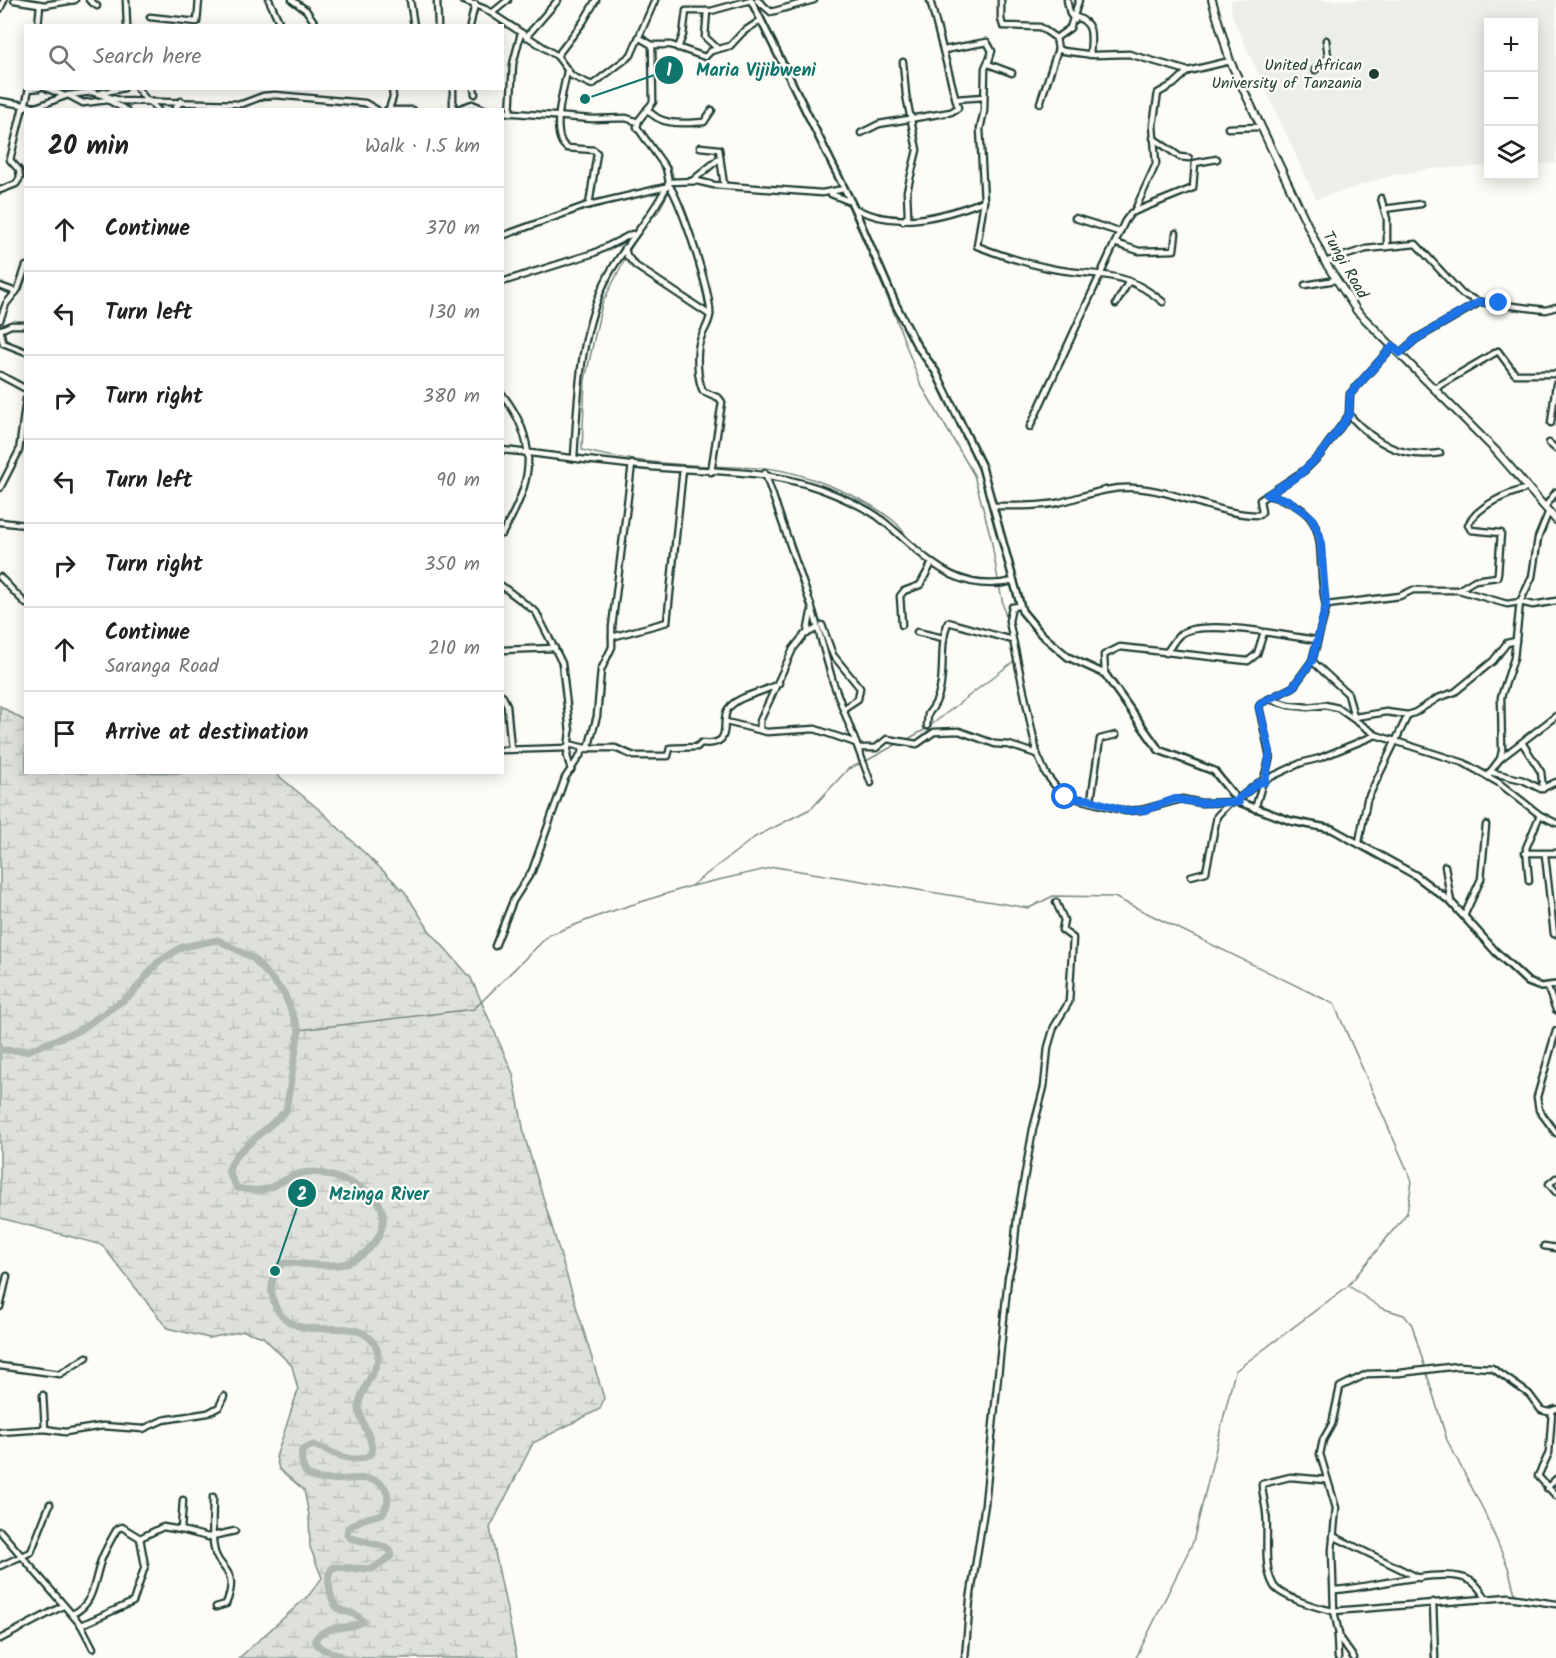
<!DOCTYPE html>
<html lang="en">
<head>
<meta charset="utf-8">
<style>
	:root { --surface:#fff; --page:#f2f2f2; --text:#222; --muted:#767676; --line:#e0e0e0 }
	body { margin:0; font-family:Kalam,sans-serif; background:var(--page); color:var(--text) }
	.controls { position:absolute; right:18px; top:18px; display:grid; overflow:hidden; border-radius:0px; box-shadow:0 3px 15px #0003 }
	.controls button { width:54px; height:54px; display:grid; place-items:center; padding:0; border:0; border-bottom:2px solid var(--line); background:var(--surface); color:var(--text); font:30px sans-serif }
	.stop { position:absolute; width:18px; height:18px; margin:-14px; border:4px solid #1a73e8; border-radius:50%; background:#fff }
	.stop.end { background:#1a73e8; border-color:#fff; box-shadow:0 2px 6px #0008 }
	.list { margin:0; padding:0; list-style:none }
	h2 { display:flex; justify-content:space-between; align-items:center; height:78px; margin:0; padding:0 24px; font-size:26px }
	h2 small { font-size:20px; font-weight:400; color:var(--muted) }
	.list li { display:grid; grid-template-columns:39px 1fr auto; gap:18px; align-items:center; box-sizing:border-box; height:84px; padding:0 24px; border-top:2px solid var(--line) }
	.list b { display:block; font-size:22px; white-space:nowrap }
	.list p { margin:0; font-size:20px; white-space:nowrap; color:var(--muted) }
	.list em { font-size:20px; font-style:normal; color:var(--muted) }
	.icon { flex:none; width:33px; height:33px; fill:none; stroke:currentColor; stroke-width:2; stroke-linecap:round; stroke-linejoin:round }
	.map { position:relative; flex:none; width:1556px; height:1658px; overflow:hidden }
	.search { position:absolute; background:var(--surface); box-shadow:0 3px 15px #0003; left:24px; top:24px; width:480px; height:66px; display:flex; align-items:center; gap:15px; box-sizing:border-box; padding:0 21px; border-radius:0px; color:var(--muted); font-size:22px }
	.panel { position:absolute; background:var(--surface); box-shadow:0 3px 15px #0003; left:24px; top:108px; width:480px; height:666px; border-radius:0px }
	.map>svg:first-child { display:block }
	.built { fill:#eceee9 }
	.wetland { fill:url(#wetland-marsh); stroke:#7e8e88; stroke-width:1.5 }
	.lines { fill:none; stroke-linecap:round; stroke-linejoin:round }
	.stream { stroke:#75877f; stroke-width:1.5 }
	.river { stroke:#aeb8b1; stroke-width:7 }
	.minor-casing { stroke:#1f3d34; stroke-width:9 }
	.tertiary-casing { stroke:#1f3d34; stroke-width:10 }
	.secondary-casing { stroke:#1f3d34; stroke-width:10 }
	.minor { stroke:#fdfcf7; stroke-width:4.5 }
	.tertiary { stroke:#fdfcf7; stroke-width:5 }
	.secondary { stroke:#fdfcf7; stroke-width:6 }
	.route { stroke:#1a73e8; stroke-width:8 }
	.poi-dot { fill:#1f3d34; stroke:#fdfcf7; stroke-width:2 }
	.labels { text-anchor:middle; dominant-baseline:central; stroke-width:5; stroke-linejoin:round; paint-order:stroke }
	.poi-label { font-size:16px; fill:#1f3d34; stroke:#fdfcf7; text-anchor:end }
	.street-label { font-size:16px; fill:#1f3d34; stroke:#fdfcf7 }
	.leader { fill:none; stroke:#0f766e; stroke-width:2 }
	.callout-dot { fill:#0f766e; stroke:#fdfcf7; stroke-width:2 }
	.mark-label { font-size:18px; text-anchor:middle; font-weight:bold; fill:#fff }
	.callout-label { font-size:18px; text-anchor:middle; font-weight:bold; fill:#0f766e; stroke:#fdfcf7; stroke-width:5; stroke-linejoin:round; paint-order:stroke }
</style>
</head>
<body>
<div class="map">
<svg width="1556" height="1658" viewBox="0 0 1556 1658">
	<defs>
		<pattern id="wetland-marsh" width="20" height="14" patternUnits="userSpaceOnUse" patternTransform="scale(1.5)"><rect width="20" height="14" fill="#dde0db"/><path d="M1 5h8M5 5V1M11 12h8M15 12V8" fill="none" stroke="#bdc1bd"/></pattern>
	</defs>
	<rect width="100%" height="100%" fill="#fdfcf7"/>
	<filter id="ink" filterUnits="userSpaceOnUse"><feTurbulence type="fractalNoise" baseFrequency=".0167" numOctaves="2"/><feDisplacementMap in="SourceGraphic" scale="12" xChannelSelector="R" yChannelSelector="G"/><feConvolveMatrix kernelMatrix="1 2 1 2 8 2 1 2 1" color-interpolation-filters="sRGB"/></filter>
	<g filter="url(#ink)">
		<polygon class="built" points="1231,0 1556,0 1556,163 1534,164 1534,22 1488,22 1488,166 1428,169 1393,175 1316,199 1232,16"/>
		<polygon class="wetland" points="0,706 25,721 26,772 275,773 321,811 405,892 429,930 471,978 513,1074 525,1138 604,1398 600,1409 533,1443 490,1528 517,1658 239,1658 309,1595 322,1578 310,1547 309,1515 304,1490 279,1469 276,1457 298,1390 292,1366 263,1337 244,1331 209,1338 167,1328 102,1245 0,1218"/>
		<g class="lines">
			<g class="stream">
				<polyline points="753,9 809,123"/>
				<polyline points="819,144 840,188"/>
				<polyline points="655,149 671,168 674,180"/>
				<polyline points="847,203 894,313 920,383 974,475 991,538 998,580"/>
				<polyline points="645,225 658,212 670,190"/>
				<polyline points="628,253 642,229"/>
				<path d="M626,257L602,304L585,380L582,450C640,465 702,466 761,468C798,469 868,498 896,523C902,529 907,538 913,544"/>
				<polyline points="999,585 1007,624"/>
				<polyline points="906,740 926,729 1014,661 1012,647"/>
				<polyline points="866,761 899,743"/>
				<polyline points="692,886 775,867 1029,908 1053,896 1114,897 1334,1004 1412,1181 1407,1213 1348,1286 1235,1371 1193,1542 1136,1658"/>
				<polyline points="299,1030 474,1009 549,935 606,913 691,886 755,837 812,808 848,769 861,763"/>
				<polyline points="1349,1286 1381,1308 1404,1315 1412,1325 1447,1440 1483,1509 1508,1567 1515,1594 1540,1599"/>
			</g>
			<path class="river" d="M0,1050L27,1051L80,1030L132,994L157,963L182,947L218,940L253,958L284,993L299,1030L286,1111L236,1155L228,1171L237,1188C248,1190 258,1192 269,1188C286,1181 299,1168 321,1173C339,1178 361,1184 375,1198C398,1223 369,1259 342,1264C327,1268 300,1262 282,1263C264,1283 270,1316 298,1326C322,1335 358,1317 375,1345C387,1364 360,1385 359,1405C358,1423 373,1434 372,1453C355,1468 332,1451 313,1445L302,1450C295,1508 374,1457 387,1492C389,1500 387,1508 382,1514L361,1520L348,1528L347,1534L350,1538L386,1547L390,1550L391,1556L372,1569L333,1567C327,1575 328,1581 330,1590C335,1621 350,1605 363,1621C350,1631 323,1624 315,1640C320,1654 333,1649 344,1658"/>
			<defs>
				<g id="minor">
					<polyline points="14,0 45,5 75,0"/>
					<polyline points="89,0 97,6"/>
					<polyline points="126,0 127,26"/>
					<polyline points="269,0 281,26"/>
					<polyline points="292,0 306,10 317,26"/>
					<polyline points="410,0 414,26"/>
					<polyline points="437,0 438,26"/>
					<polyline points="462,0 485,9 557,56 572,76 592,85 631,55 655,0"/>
					<polyline points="757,0 771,12 814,0"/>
					<polyline points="1001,0 1001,19 1003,26 1040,27 1056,38"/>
					<polyline points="1067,0 1070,14 1075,20"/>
					<polyline points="0,9 4,0"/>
					<polyline points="707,11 705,37 718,49"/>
					<polyline points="492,13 508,0"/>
					<polyline points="150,17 197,22 199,0"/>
					<path d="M1076,17C1095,23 1091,37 1090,55"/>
					<polyline points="38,26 40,5"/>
					<polyline points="470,26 475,4"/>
					<polyline points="526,37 558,0"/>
					<polyline points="1056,38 1058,49 1063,51 1094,55 1129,54 1188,71 1230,61"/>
					<polyline points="1056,38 1070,28 1079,0"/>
					<polyline points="652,45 671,45 705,57 711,51 730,46 743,32 761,20"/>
					<polyline points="678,48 683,35 686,11 711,11 751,0"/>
					<polyline points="944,50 987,42 992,51 988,64 1012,73"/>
					<polyline points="557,56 583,22 596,0"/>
					<path d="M988,61L985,68L984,111L980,129L984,201L977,246C1000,255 1025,263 1049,268C1097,278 1121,267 1163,302"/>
					<polyline points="1315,70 1328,57 1326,40"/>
					<path d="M567,71C564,89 549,136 567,148L594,150L597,153L589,205"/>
					<polyline points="46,88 65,96"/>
					<polyline points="137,88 148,102"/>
					<polyline points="453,88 453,110"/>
					<polyline points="474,88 475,94"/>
					<polyline points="29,89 39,88"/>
					<polyline points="101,93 124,88"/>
					<polyline points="68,95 83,103 108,100"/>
					<polyline points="956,99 984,97"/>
					<polyline points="108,100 126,110"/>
					<polyline points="0,101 36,107 68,95 92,92 122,101 242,104 263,96 275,95 365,103 377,110"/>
					<polyline points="149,101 158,110"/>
					<polyline points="1040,103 1058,49"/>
					<polyline points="25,107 29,88"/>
					<polyline points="389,109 393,97 392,88"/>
					<path d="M647,109C661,127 684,123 704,122L712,110"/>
					<polyline points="174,110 181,101"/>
					<polyline points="387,110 413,110"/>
					<polyline points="455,110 472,104 486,110"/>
					<polyline points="502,112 592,119 626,118 638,122"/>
					<polyline points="510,113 513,64 521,33"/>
					<polyline points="1228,128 1261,127"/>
					<polyline points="861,133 879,124 951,112 958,108 930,0"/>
					<polyline points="1153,138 1180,157 1189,158"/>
					<polyline points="700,147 719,149 724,185"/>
					<polyline points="692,181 720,158"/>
					<polyline points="669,182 697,181 714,185 822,193 844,189"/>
					<path d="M668,184C680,197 712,296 710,315C709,325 702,332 700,341C696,353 697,379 703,391L719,398L722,402L711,472"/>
					<polyline points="0,190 16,184 20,178 19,170 10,160 23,107"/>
					<polyline points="831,194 851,202"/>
					<polyline points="1381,198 1387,219 1387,247"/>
					<path d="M854,208C896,230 943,217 984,201"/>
					<polyline points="1384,209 1421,204"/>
					<polyline points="1134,212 1156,164 1153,125 1158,93 1174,84 1188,71"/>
					<polyline points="1075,218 1119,232"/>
					<polyline points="903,221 908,216 907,191 917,150 906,95 903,62"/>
					<polyline points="502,236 585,206 666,187"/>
					<polyline points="1115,243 1139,251 1174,250 1176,233"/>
					<polyline points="625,248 627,256 636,266 710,315"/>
					<polyline points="1325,262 1366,249 1416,244 1462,294 1480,302"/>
					<polyline points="502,282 594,253 632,234"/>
					<polyline points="1305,285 1336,280"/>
					<polyline points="0,286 16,292"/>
					<polyline points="1116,304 1129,281"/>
					<polyline points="0,320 6,304 18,289 26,266"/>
					<polyline points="0,329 3,343 26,352"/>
					<polyline points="0,330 11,325 26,325"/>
					<path d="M1393,346L1350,394L1349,415C1375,443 1401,459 1440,453"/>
					<polyline points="1400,353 1416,339 1480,302 1546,310 1556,307"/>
					<polyline points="0,375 26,389"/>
					<polyline points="1435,388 1498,351 1515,374 1556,374"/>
					<path d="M502,394C541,444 532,484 502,534"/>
					<polyline points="1551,423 1556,384"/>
					<polyline points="1030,427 1125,221 1131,213 1193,188 1195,163 1217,159"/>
					<polyline points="1549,443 1556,449"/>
					<path d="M502,450C553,455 602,463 652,467C719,473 773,468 836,495C850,501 865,508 877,516C921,550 950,596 1014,581"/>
					<path d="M574,458C578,396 579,330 609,274C627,242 655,213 669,182L666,168L637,127L639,120L653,102L652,45L640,38"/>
					<polyline points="765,473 813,611 833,682 871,783"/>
					<polyline points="0,488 19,451 26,399"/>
					<path d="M1267,495C1339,512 1313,552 1326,606"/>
					<path d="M993,506C1014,506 1036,507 1057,503C1083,497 1107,486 1134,488C1177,490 1217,515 1259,515L1262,512L1260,500L1305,470L1320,455L1349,415"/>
					<polyline points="1545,507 1556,492"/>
					<polyline points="0,522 26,525"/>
					<polyline points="0,577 26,604"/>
					<polyline points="502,586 536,612 562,663 570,732 567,756 571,770"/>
					<path d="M1460,589L1475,580L1497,577L1498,573L1501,533L1471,530L1468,525C1478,505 1508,493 1529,488"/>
					<polyline points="1019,606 1012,607 1009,621 1037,754 1046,774 1062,795 1125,811 1141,810 1182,799 1201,803 1239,802"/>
					<polyline points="822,625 833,655 860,688 858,699 843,709"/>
					<polyline points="902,625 900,596 904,591 920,585 932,563"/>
					<polyline points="917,632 943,638"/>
					<polyline points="807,634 811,613"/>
					<polyline points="612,637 667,622 683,469"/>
					<polyline points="502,650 555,648"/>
					<path d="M1166,653C1171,647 1175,638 1181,634C1195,623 1242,629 1260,631"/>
					<polyline points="1105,674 1104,655 1120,647 1248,661 1257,654 1264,632 1316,640"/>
					<polyline points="502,695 507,705 511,749"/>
					<polyline points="1269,699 1288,705 1308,707 1325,705 1338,708 1376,735 1464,763 1499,783 1540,815 1556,823"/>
					<polyline points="1354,717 1348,694 1312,661 1327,605 1400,596 1413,590 1459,590 1507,604 1520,602 1533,605 1556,601"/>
					<polyline points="1355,717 1386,712 1408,715 1414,713 1438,698 1455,692 1493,661 1507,643 1516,641"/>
					<polyline points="726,722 767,732 815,729 856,743"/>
					<path d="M927,726L928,714C951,688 936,653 948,622L1012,640"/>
					<polyline points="760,730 760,721 793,649 804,635 816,629"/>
					<path d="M569,744L585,748H615L634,756H668L670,748L697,747L701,743C736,747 719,721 728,709C737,695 765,693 779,683"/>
					<polyline points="1523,744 1541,772 1543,789"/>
					<polyline points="859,748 876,748 887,739 917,744 934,732 959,731 995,744 1009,745 1037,754"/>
					<polyline points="588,749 597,716 601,670 612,647 612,627 632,464"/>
					<polyline points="502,750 568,748"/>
					<polyline points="1500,759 1556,716"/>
					<polyline points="1490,772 1523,780 1541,789 1556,782"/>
					<polyline points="1487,776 1500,759 1502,751 1501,697 1514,658 1520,602 1532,577 1538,538 1549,511"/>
					<polyline points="1091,800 1100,739 1116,735"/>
					<polyline points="1237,800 1258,783 1301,763 1320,758 1376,735"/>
					<polyline points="1255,809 1270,757 1259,707 1261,703 1293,687 1312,661"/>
					<polyline points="1359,842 1367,800 1408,715"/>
					<polyline points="1525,853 1556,853"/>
					<polyline points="1545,855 1554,934"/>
					<polyline points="1445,866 1451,902"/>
					<polyline points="1191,876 1206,872 1217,816 1230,802"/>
					<polyline points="1529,881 1526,848 1540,815"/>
					<polyline points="1464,916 1481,879 1486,825"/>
					<polyline points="495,946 513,901 532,871 565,778 585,748"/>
					<polyline points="1547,986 1556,1010"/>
					<polyline points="1556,1031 1537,1097 1539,1110 1556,1133"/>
					<polyline points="1556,1178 1549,1184 1556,1192"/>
					<polyline points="1544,1246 1556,1248"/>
					<polyline points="0,1307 7,1276"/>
					<polyline points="0,1366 60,1374 87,1357"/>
					<polyline points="43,1395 45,1429"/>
					<polyline points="1552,1412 1549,1453 1538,1476 1556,1496"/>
					<polyline points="0,1432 45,1429 65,1432 103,1426 143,1429 163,1420 208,1413 219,1407 224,1396"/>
					<path d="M1326,1480L1290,1477L1262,1484C1262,1493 1265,1502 1266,1512C1269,1534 1262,1566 1274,1586C1281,1597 1321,1609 1334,1611L1509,1597L1556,1604"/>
					<polyline points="1547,1488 1556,1479"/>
					<path d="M213,1497C213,1513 211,1532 214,1548C217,1571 241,1567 226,1604L216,1607"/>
					<polyline points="181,1530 208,1537 235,1531"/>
					<polyline points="0,1531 81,1625 93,1648"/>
					<polyline points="1333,1536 1419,1578"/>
					<polyline points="140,1538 163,1527 181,1530 183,1500"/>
					<polyline points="0,1566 31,1552 50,1504"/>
					<path d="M1334,1590C1367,1589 1446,1565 1471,1581C1478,1585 1482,1593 1487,1599"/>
					<polyline points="1433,1602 1435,1658"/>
					<path d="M72,1614C95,1605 94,1578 102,1558C106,1548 112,1538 117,1529L122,1527L140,1538L145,1566L133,1602L81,1625"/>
					<polyline points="1337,1637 1338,1658"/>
					<polyline points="0,1639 63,1606"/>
					<polyline points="965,1658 970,1600 985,1504 1008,1278 1013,1259 1017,1218 1033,1129 1044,1087 1048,1047 1054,1027 1069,1002 1073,938 1062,930 1064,920 1056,902"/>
					<polyline points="1354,1658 1340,1639 1334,1611 1332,1550 1336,1508 1320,1454 1323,1440 1332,1424 1340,1387 1367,1374 1400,1373 1458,1366 1492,1368 1529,1394 1541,1410 1548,1412 1556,1409"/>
				</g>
				<polyline id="tertiary" points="751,0 854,208 896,305 916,344 936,372 982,467 1022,611 1041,634 1068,657 1105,674 1159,750 1214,771 1239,802 1291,821 1332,829 1415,875 1451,902 1496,952 1528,982 1541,987 1556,985"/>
				<polyline id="secondary" points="1212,0 1230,61 1325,262 1357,311 1497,452 1556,520"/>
			</defs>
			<use href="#minor" class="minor-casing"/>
			<use href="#tertiary" class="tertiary-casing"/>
			<use href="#secondary" class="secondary-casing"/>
			<use href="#minor" class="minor"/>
			<use href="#tertiary" class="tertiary"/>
			<use href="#secondary" class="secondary"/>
		</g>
	</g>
	<g class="lines" filter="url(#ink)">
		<polyline class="route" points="1065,797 1091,800 1125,811 1145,810 1175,799 1201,803 1239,802 1237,800 1258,783 1265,782 1270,752 1259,707 1261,703 1293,687 1312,661 1326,606 1320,536 1311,517 1288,500 1267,495 1299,475 1320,455 1349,415 1350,394 1393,346 1400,353 1416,339 1479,302 1499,303"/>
	</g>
	<circle class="poi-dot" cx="1374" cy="74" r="6"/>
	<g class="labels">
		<g class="poi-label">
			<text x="1362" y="65">United African<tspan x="1362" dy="18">University of Tanzania</tspan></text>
		</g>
		<g class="street-label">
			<text transform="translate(1345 265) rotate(60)">Tungi Road</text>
		</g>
	</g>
	<path class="leader" d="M585 99L669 70M275 1271L302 1193"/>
	<g class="callout-dot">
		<circle cx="585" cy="99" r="6"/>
		<circle cx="275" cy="1271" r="6"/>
		<circle cx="669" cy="70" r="15"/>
		<circle cx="302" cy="1193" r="15"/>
	</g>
	<g class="mark-label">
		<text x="669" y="76">1</text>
		<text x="302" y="1200">2</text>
	</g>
	<g class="callout-label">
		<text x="756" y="76">Maria Vijibweni</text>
		<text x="379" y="1200">Mzinga River</text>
	</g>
</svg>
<div class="controls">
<button>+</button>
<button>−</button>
<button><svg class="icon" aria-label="layers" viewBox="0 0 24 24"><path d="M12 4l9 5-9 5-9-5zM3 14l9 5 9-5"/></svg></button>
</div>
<div class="stop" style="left:1065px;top:797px"></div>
<div class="stop end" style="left:1499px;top:303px"></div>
<div class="search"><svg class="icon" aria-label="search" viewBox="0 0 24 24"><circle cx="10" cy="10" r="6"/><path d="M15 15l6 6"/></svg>Search here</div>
<section class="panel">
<h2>20 min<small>Walk · 1.5 km</small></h2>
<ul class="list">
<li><svg class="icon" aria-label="ahead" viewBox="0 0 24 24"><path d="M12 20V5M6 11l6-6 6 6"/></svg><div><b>Continue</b></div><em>370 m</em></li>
<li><svg class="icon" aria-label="left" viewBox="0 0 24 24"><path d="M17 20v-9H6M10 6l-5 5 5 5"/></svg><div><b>Turn left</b></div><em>130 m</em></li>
<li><svg class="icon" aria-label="right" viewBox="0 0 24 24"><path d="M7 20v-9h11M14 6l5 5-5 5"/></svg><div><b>Turn right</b></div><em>380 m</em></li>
<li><svg class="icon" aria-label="left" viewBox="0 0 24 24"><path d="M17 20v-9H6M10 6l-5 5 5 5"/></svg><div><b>Turn left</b></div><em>90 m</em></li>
<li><svg class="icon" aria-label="right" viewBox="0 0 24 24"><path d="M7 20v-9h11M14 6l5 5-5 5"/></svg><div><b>Turn right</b></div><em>350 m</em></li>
<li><svg class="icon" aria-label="ahead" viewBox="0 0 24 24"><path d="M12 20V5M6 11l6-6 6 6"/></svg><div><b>Continue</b><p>Saranga Road</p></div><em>210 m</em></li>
<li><svg class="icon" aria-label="arrive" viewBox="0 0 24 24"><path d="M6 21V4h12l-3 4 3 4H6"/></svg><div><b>Arrive at destination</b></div></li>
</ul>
</section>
</div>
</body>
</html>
